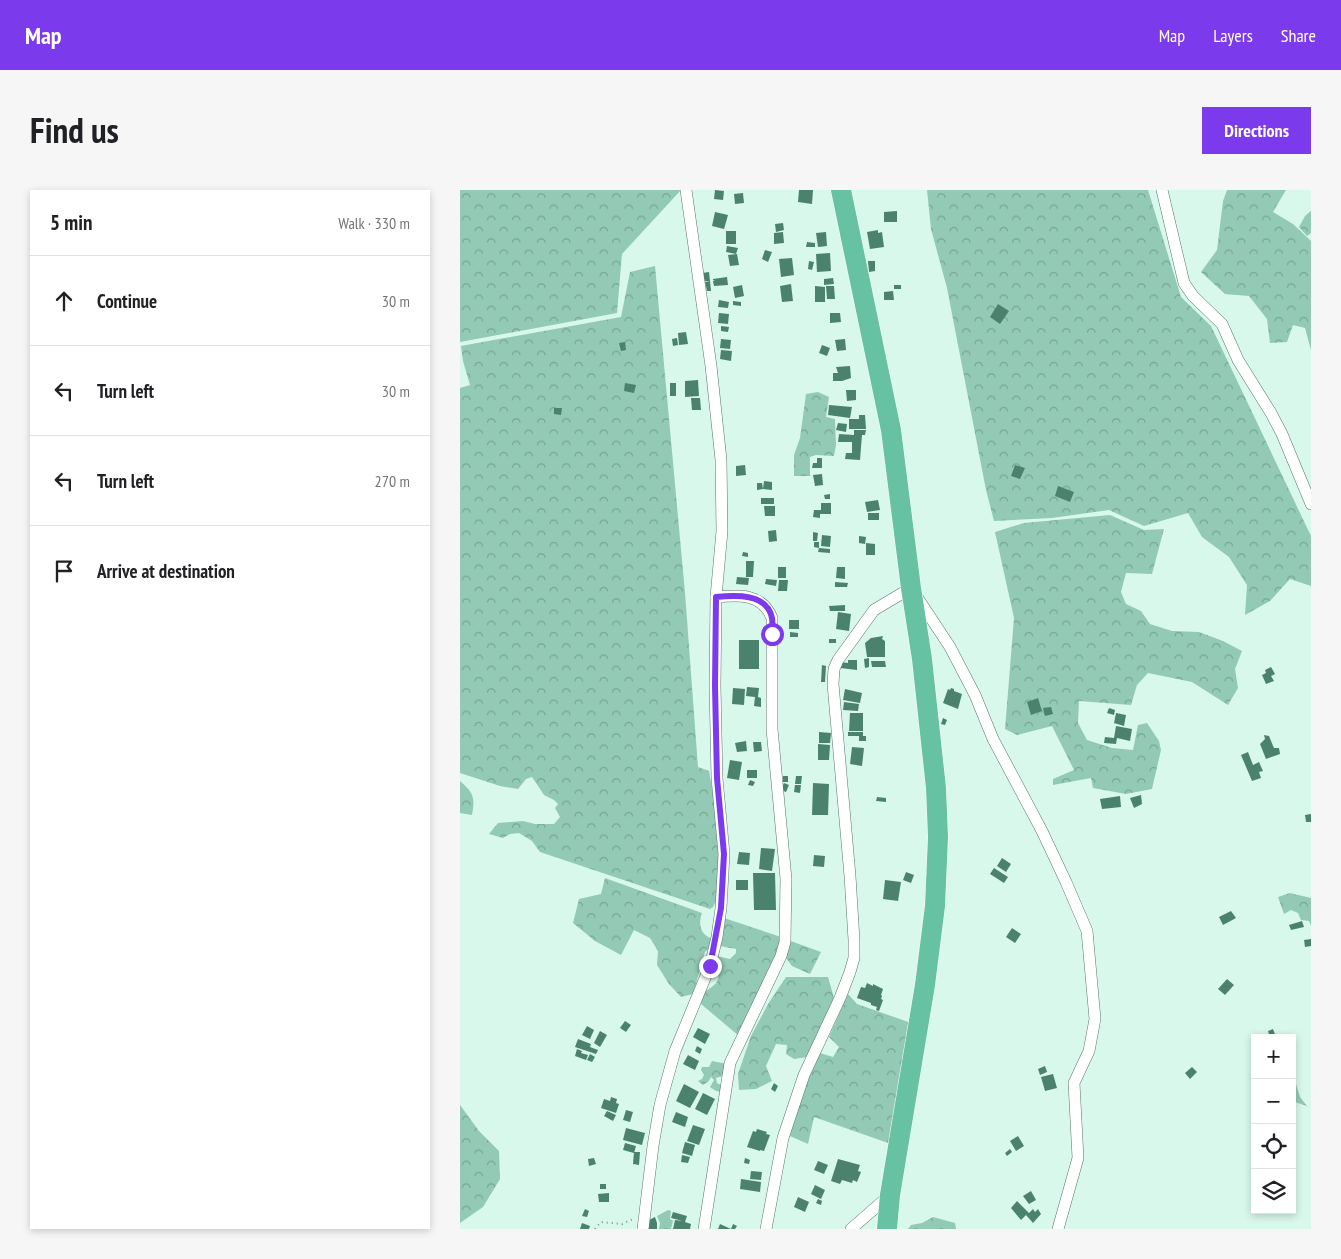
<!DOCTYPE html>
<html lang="en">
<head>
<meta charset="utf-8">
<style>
	:root { --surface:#fff; --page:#f6f6f6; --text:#202124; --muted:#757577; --line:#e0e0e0; --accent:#7c3aed }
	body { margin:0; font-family:"PT Sans Narrow",sans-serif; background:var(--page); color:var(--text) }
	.controls { position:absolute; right:15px; bottom:15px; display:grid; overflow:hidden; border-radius:0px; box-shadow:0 2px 8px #0003 }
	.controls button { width:45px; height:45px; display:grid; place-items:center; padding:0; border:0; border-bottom:1px solid var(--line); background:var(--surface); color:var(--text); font:25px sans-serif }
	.stop { position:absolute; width:15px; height:15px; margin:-11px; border:4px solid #7c3aed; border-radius:50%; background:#fff }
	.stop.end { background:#7c3aed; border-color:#fff; box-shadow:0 1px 5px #0008 }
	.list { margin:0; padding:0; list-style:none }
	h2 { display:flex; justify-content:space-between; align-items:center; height:65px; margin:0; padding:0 20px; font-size:21px }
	h2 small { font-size:16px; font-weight:400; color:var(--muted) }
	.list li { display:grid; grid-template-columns:32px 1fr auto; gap:15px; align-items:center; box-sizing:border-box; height:90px; padding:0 20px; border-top:1px solid var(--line) }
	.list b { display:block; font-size:19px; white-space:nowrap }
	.list em { font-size:16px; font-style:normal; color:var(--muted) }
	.icon { flex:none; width:28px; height:28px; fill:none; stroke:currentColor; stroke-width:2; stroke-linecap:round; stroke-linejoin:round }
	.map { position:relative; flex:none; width:851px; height:1039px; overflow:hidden; border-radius:0px }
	header { display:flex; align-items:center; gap:30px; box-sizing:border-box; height:70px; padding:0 25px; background:var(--accent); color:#fff }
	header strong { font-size:24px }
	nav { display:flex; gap:28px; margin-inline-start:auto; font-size:18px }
	.intro { display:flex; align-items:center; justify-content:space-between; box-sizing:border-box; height:120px; padding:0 30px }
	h1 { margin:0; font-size:35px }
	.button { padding:12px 22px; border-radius:0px; background:var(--accent); color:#fff; font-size:18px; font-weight:700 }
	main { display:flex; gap:30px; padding:0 30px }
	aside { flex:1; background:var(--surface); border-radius:0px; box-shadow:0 2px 8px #0003 }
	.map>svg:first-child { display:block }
	.forest { fill:url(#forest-crowns) }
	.building { fill:#4b826e }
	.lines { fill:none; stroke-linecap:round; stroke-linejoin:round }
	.street-casing { stroke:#58756a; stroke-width:12 }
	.highway-casing { stroke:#fff; stroke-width:21 }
	.path { stroke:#7f958d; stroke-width:2; stroke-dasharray:1 4; stroke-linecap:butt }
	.street { stroke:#fff; stroke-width:11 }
	.highway { stroke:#67c2a3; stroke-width:20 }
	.route { stroke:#7c3aed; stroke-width:6 }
</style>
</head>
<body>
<header>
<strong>Map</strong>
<nav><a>Map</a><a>Layers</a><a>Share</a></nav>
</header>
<div class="intro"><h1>Find us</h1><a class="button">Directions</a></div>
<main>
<aside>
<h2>5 min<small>Walk · 330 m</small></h2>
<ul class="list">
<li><svg class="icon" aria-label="ahead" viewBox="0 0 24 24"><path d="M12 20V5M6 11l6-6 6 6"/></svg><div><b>Continue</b></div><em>30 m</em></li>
<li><svg class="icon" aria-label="left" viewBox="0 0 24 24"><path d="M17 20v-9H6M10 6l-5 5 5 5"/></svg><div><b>Turn left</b></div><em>30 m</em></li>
<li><svg class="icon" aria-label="left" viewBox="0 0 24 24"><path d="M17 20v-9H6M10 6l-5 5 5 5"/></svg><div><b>Turn left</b></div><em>270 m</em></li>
<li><svg class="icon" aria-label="arrive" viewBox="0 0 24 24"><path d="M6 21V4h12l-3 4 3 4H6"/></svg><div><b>Arrive at destination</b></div></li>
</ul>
</aside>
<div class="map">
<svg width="851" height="1039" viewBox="0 0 851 1039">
	<defs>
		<pattern id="forest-crowns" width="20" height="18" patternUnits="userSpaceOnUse" patternTransform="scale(1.25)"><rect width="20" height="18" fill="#92cab5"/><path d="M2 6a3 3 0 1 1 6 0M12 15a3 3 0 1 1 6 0" fill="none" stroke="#78a594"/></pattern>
	</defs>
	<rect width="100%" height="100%" fill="#d8f8eb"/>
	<g class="forest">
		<polygon points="0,0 221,0 162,64 157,123 0,152"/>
		<polygon points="467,0 688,0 721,107 751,136 851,346 851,396 830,389 810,411 785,425 787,395 769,367 742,347 728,323 684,336 649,320 592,328 534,331 526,300 487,98 471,39"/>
		<polygon points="767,0 826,0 813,22 833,34 851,51 851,160 845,138 833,135 827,152 810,153 807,129 789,106 765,104 741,82 757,60 763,11"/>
		<polygon points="851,21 851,43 847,46 839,37 845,26"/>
		<polygon points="195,76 225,403 238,577 249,581 260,642 259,705 253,717 250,719 80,662 72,651 59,643 50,644 43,648 29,644 38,633 63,631 75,634 94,634 100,627 95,618 98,614 94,610 84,605 72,587 66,589 58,599 40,596 0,583 0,198 10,195 3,171 1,156 161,127 170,82"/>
		<polygon points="358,202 369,207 366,227 375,229 376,255 374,266 356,265 350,267 350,286 334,286 334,265 340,248 346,204"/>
		<polygon points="650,325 684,340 704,339 692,384 666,383 661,402 666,414 681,421 690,434 712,441 739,442 763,451 782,461 775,479 778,498 768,515 732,492 688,483 677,495 671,515 619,511 618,533 627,550 652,558 673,560 678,535 687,533 699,551 701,560 692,599 666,604 633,598 631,588 593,595 593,589 614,580 592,536 557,545 545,539 554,428 535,342 564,333"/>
		<path d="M0,591C14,603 15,608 12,625L0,623Z"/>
		<path d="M145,688L242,723C238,734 240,745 253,749L252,755L245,762L233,804L221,807L209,794L197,775L198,761L190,748L174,740L161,765L135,751L113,733L119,709L141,704Z"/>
		<polygon points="830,703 851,708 851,736 849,731 841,730 838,723 831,720 824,724 818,707"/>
		<path d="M264,728L321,747L317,769L279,846L241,814L244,802C268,788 254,787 256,766L270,769L276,763V759L260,756Z"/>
		<polygon points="328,750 361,762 350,784 332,776 323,764"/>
		<polygon points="326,787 368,787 374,808 347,867 334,869 326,864 327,855 316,854 306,876 312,891 296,899 279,900 278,884 291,846 308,814"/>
		<polygon points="388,804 397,814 454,834 431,954 354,927 348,954 330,946 344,897 360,863 373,867 379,857 369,847"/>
		<polygon points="252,871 267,874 266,885 256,888 257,893 263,896 263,902 256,901 250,897 254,890 251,887 248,892 243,895 238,891 242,889 244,885 241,880 242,877 249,877"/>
		<polygon points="832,881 840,907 847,916 832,911"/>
		<polygon points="0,915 19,941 39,961 40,989 23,1017 0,1033"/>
		<polygon points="208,1020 211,1021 210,1029 213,1031 211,1039 199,1039 200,1033 197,1026"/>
		<polygon points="473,1027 495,1033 496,1039 448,1039 451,1035 462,1033"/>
	</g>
	<g class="building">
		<polygon points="255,0 264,1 263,10 254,9"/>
		<polygon points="339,0 353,0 352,14 338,12"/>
		<polygon points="283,3 284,13 275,14 274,4"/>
		<polygon points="437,21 437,32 424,32 424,22"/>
		<polygon points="255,22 268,25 264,39 252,36"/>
		<polygon points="323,33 324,40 316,42 315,34"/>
		<polygon points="418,40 418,43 422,42 424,57 410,59 407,42"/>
		<rect x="266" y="41" width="10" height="13"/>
		<polygon points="323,42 324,53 314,54 314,43"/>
		<polygon points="366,42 367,56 358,57 356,43"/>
		<polygon points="347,52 355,53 355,57 346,57"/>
		<polygon points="267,56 278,58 276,64 266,62"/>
		<polygon points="305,60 312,62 308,72 302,69"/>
		<polygon points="370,63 371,81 357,82 356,64"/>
		<polygon points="277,64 279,75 270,76 268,65"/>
		<polygon points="332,68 334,85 321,87 319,69"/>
		<polygon points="349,71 354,72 352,80 348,79"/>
		<polygon points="408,71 415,71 415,81 409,82"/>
		<polygon points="249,82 250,91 244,91 242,83"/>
		<polygon points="267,87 268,95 254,96 253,91 255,91 253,90 253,89"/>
		<polygon points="373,88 374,94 364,95 364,89"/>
		<polygon points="250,91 251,101 247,101 245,92"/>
		<polygon points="331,94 333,111 322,112 320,96"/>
		<polygon points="282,95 284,106 275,108 273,97"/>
		<rect x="434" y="95" width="7" height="4"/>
		<polygon points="355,96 365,97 365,112 355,112"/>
		<polygon points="366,96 374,96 375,109 367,109"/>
		<polygon points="433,101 434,110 424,110 424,102"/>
		<polygon points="259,110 269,112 268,118 258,117"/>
		<polygon points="273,111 281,112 281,116 273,115"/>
		<polygon points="538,114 549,121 540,134 530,127"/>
		<polygon points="259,123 269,124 268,134 258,133"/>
		<polygon points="370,123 380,123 381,132 370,133"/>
		<polygon points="261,136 269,137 268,142 261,141"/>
		<polygon points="226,142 228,154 219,155 218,143"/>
		<polygon points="217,148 218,155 213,156 212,149"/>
		<polygon points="261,149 271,150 270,159 260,158"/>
		<polygon points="385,149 386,160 377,161 375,150"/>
		<polygon points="165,152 166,160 161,161 159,153"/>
		<polygon points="362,155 370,158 367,166 359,163"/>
		<polygon points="261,160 272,161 271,171 260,169"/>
		<polygon points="390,176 391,188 382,191 373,191 373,183 378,183 376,177"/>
		<polygon points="238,190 239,206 225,207 225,191"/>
		<polygon points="165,193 176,195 174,203 164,201"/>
		<rect x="210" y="193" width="6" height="13"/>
		<polygon points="386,200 396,200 396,210 387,211"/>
		<polygon points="231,208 240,208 241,220 232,220"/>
		<polygon points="369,215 392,217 390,228 368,225"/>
		<polygon points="94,218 102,218 101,225 94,224"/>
		<polygon points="399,225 405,225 406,239 389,239 389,229 399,229"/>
		<polygon points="378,233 387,234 386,242 376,240"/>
		<polygon points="394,240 406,240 405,245 402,245 400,270 385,269 386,263 392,263 392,252 378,252 379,244 394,245"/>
		<polygon points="357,268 362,268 362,278 352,278 353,273 357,273"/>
		<polygon points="285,275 286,285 276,286 276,276"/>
		<polygon points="555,275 565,278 560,289 551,286"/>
		<polygon points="362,284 363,295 355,296 353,285"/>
		<polygon points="304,291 312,292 312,300 303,299"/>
		<polygon points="297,293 302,293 303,299 297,300"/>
		<polygon points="598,296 614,302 610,312 595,306"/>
		<polygon points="370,304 370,309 365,309 364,305"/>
		<rect x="301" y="308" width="13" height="6"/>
		<polygon points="418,310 420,320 407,322 405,312"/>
		<polygon points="361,313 371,313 371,324 360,324 360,328 353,327 354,320 361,320"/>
		<polygon points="304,316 315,316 315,326 305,326"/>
		<rect x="408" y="323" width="11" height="7"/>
		<polygon points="316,340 317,351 309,352 308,341"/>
		<polygon points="353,342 358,343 357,351 353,351"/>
		<polygon points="362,345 371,346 370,357 361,356"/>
		<polygon points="399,346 406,347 405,354 399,353"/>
		<polygon points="354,352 359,352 359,358 354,357"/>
		<polygon points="406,353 415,354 415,365 406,365"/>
		<polygon points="359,358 370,359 370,363 358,362"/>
		<polygon points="283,362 288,363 288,367 282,366"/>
		<polygon points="286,371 294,371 293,387 286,387"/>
		<rect x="318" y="377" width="8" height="11"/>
		<polygon points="377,377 385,377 385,389 376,388"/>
		<polygon points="277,387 289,388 288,395 276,394"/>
		<polygon points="306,389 317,390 316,396 305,394"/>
		<polygon points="319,390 328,390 327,401 318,401"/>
		<polygon points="375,392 388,393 387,397 375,397"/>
		<polygon points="385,415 385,421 370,421 369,416"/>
		<polygon points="378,422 391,424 389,441 376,439"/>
		<rect x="329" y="430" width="10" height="9"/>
		<polygon points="330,442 338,443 338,447 330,447"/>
		<polygon points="423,446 422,449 425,451 425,467 407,467 405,453 411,448"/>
		<rect x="369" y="449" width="7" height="4"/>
		<rect x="279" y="450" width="20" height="29"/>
		<polygon points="409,468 409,477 405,478 404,469"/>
		<polygon points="388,470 397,470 397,480 380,478 381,472 388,473"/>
		<polygon points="411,471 425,471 426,477 412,477"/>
		<polygon points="362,475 366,476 365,492 361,492"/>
		<polygon points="811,477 815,484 811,486 814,491 806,494 802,485 806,483 805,480"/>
		<polygon points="287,497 299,498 298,507 301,508 301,517 294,516 295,507 286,506"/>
		<polygon points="273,498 285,499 284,515 272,514"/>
		<polygon points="491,498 494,499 494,501 502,504 498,519 483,513 488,499 490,500"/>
		<polygon points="385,499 402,503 400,513 383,510"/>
		<polygon points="578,508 582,521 571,525 567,512"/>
		<polygon points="384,512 399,514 398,521 383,520"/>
		<polygon points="591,517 593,524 585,526 583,518"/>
		<polygon points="649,518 655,520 654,525 647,523"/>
		<polygon points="390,523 403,523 403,541 389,541"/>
		<polygon points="656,523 666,525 664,536 654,533"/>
		<polygon points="483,528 487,530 485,535 481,534"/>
		<polygon points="656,536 672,539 670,551 657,548 656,554 644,553 645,547 654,548"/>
		<polygon points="359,542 371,543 370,553 359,553"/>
		<polygon points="388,542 403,542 403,546 406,546 406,551 399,551 399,546 388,546"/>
		<polygon points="804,545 809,546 814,558 819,558 820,564 806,569 800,554 805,549"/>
		<polygon points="286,551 287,561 277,562 275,553"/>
		<polygon points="293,552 301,552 302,561 294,562"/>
		<polygon points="358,554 370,555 369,570 358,570"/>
		<polygon points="392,557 404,558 402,576 390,574"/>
		<polygon points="788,562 793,575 799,572 803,581 799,582 801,588 792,591 781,565"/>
		<polygon points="270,570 282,572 279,590 267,588"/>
		<rect x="287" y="580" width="10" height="8"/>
		<rect x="323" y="586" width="5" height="6"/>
		<polygon points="336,586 342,586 341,594 335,594"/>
		<polygon points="290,590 295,592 293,596 288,595"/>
		<polygon points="324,593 329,595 326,602 321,600"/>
		<polygon points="353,593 369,594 368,625 352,625"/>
		<polygon points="335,595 341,595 340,603 334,602"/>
		<polygon points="681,605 682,614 674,618 670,608"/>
		<polygon points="660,606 661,617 642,619 640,609"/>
		<polygon points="417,607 426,608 426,612 416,611"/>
		<polygon points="851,624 851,632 846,632 845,625"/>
		<polygon points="301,658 315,659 312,681 299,679"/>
		<polygon points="279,662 290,663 289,675 277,674"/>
		<polygon points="354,665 365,666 364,677 353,676"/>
		<polygon points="542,668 551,674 546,682 537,676"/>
		<polygon points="534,678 548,687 544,693 530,684"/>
		<polygon points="446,682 454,685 451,693 443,690"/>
		<polygon points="293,683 315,683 316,720 294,720"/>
		<rect x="276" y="690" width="12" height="10"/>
		<polygon points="425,690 441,692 438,711 423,709"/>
		<polygon points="771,721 776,728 763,735 759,727"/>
		<polygon points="842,731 844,737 831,740 829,735"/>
		<polygon points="552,738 561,744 555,753 546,747"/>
		<polygon points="851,749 851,756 845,757 844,750"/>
		<polygon points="767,789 774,795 765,805 758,799"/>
		<polygon points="407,793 413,796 413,794 423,799 421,805 422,806 421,809 423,810 419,821 416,820 417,817 411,815 411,813 397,808 401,797 405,798"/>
		<polygon points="165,831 171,835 166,842 160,838"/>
		<polygon points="127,836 134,840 130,849 122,845"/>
		<polygon points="238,838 250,844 245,854 233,847"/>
		<polygon points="813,839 816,847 823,844 825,848 810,848 808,841"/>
		<polygon points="140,841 147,845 140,857 134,853"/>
		<polygon points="118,849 131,854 130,857 138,860 136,864 115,857"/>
		<polygon points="237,856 242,859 240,864 235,861"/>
		<polygon points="117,859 122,861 121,863 128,865 126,870 115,866"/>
		<polygon points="130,864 135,867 132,872 127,870"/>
		<polygon points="228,865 239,871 235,880 223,874"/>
		<polygon points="585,876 587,882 580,885 578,879"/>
		<polygon points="732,877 737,882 730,889 725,883"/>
		<polygon points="593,884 597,898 585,901 581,887"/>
		<polygon points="314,893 318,896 315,902 311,899"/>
		<polygon points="224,894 239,902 230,918 216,911"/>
		<polygon points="243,903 255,909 247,925 235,919"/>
		<polygon points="151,907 157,909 156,913 159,914 156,923 141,918 144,909 150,911"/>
		<polygon points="166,920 173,922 170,932 163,930"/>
		<polygon points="147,921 156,925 153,931 144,926"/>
		<polygon points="216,922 228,927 225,937 212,932"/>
		<polygon points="233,935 245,939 239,955 227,951"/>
		<polygon points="166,938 185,943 182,955 163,950"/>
		<polygon points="297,939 307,942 306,944 310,945 304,961 300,960 300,961 287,957 293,941 296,942"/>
		<polygon points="558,946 564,956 556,961 550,951"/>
		<polygon points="225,952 235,955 232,966 222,963"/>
		<polygon points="165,953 176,956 174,963 163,960"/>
		<polygon points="550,959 552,962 547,966 545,963"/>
		<polygon points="174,962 180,962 179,975 173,974"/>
		<polygon points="222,965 230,967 228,973 221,972"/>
		<polygon points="134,968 136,974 129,976 128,969"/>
		<polygon points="285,968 290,970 289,974 284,973"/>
		<polygon points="378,969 400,975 398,981 401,982 397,992 393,990 392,993 382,990 380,994 371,991"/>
		<polygon points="358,971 368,975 364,984 354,980"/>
		<polygon points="291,981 302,982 301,990 290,989"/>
		<polygon points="281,989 301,992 300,1002 280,999"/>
		<rect x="140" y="994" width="6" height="5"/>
		<polygon points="355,995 365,1000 361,1009 351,1004"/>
		<polygon points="571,1001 576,1010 569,1014 563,1006"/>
		<polygon points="149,1003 149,1012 139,1012 138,1004"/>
		<polygon points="338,1007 349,1012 345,1022 334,1017"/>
		<polygon points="358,1009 362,1011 361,1015 356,1013"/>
		<polygon points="557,1011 569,1023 573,1019 575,1022 578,1019 581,1024 573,1033 566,1025 561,1030 551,1018"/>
		<polygon points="125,1019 129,1021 127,1027 122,1026"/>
		<polygon points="213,1022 227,1026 225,1032 231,1034 230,1039 213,1039 215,1030 223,1031 211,1028"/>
		<polygon points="195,1027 197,1033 197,1039 187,1039 189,1030"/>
		<polygon points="122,1033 130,1036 129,1039 120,1039"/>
		<polygon points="260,1034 271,1039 273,1034 277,1036 275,1039 258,1039"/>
	</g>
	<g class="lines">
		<defs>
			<g id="street">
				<polyline points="702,0 724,93 733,106 762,134 778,170 811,223 822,244 851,314"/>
				<polyline points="183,1039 193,956 200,915 215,861 250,776 257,747 261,718 264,664 257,588 255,496 256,407 262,341 261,270 251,176 226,0"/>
				<path d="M244,1039L270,873L321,766L325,752L326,689L312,539V428C302,403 279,405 256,407"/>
				<polyline points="306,1039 323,948 344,885 380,808 390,782 394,768 394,750 390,686 373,494 374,479 378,470 414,420 451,398 490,457 515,505 533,549 582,641 606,692 627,741 635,829 629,861 614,893 618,968 598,1039"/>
				<polyline points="391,1039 430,1005"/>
			</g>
			<polyline id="highway" points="381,0 431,240 451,398 462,469 476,598 478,647 475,716 465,795 430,1005 427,1039"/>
		</defs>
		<use href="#street" class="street-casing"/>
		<use href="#highway" class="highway-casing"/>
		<polyline class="path" points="135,1039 141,1032 162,1034 173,1029"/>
		<use href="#street" class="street"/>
		<use href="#highway" class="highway"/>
	</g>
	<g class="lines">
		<path class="route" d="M250,776L261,718L264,664L257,588L255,496L256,407C275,405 307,403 312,428C313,433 312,439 312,444"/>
	</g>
</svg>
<div class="controls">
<button>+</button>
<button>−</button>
<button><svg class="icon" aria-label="locate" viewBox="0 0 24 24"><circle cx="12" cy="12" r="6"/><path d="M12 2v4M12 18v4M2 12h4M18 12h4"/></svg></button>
<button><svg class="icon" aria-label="layers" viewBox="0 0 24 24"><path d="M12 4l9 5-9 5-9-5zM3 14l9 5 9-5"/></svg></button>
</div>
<div class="stop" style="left:312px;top:444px"></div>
<div class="stop end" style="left:250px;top:776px"></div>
</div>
</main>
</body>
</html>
